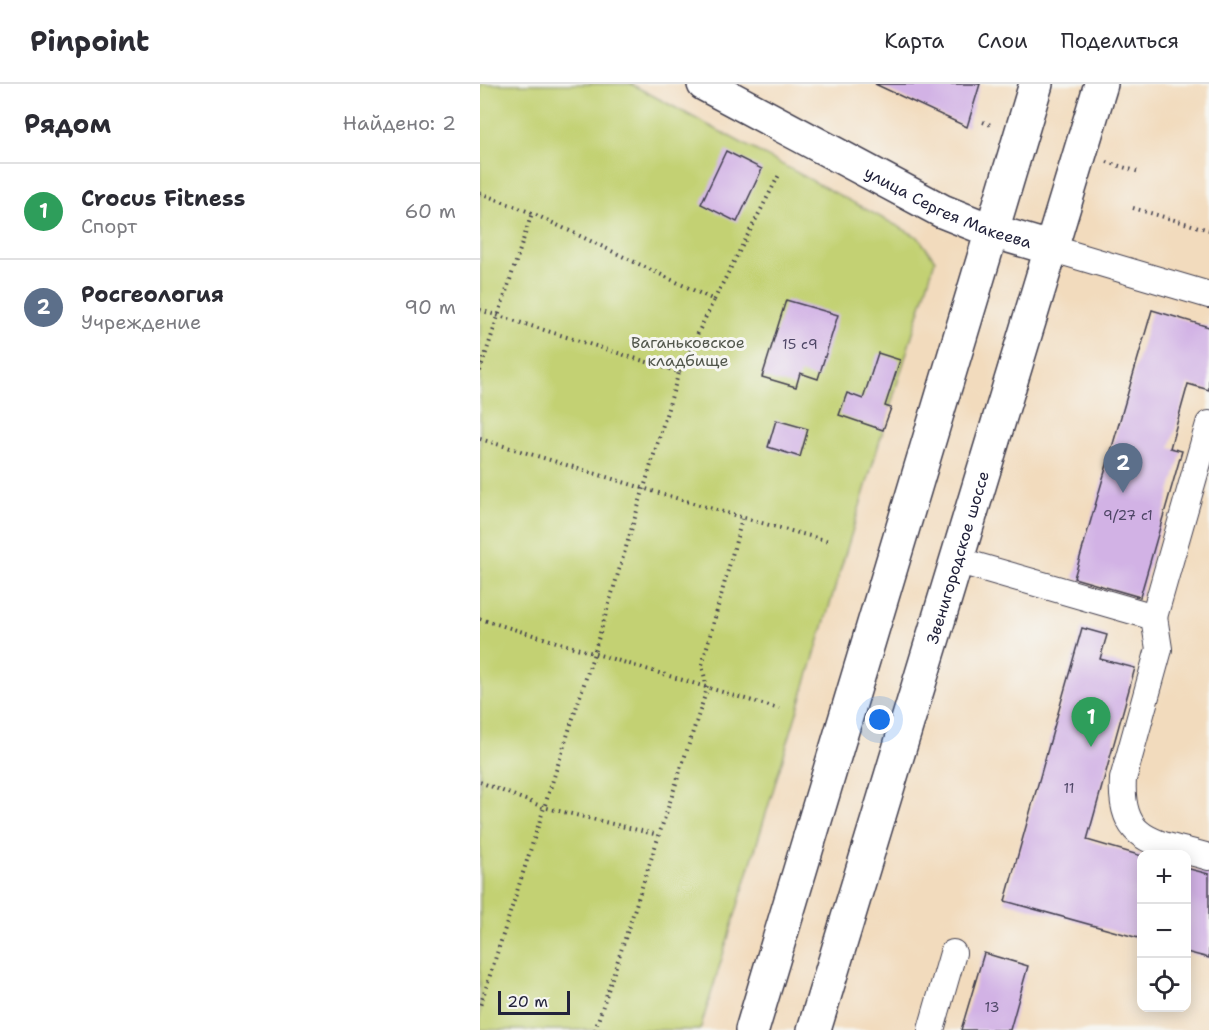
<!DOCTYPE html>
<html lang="ru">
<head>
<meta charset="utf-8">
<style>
	:root { --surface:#fff; --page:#f7f7f7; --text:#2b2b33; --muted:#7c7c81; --line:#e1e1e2; --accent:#db2777 }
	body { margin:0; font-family:"Shantell Sans",sans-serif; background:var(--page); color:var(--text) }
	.controls { position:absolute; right:18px; bottom:18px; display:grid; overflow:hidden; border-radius:12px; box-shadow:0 3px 15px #0003 }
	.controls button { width:54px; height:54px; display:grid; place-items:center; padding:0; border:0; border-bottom:2px solid var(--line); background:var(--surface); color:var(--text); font:30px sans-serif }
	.scale { position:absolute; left:18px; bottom:15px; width:72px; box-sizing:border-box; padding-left:6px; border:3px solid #22223b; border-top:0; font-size:16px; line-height:21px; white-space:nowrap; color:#22223b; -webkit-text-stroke:4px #f6f6f2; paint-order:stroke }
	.you { position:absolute; left:400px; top:636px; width:21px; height:21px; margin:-15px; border:4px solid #fff; border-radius:50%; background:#1a73e8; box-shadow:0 0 0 9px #1a73e833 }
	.badge { display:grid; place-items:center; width:39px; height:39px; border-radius:50%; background:var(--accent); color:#fff; font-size:20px; font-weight:700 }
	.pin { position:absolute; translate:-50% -50px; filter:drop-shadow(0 2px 3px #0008) }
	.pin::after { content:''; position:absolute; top:32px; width:21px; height:18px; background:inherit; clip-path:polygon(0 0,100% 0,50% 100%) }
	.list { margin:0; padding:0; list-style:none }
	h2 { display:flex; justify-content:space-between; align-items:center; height:78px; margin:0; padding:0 24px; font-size:26px }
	h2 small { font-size:20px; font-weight:400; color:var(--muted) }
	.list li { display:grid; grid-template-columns:39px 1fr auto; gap:18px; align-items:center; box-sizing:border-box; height:96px; padding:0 24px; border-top:2px solid var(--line) }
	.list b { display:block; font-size:22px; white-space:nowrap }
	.list p { margin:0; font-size:20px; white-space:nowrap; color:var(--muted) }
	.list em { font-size:20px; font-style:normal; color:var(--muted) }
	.icon { flex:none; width:33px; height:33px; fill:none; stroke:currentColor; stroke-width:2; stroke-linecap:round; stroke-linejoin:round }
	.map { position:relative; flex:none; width:729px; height:946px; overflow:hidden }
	header { display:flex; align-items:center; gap:36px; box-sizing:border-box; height:84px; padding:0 30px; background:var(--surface); border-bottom:2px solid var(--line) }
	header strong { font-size:28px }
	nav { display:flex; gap:33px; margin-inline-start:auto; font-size:21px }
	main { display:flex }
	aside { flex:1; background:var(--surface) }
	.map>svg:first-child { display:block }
	.green { fill:#c3d173; stroke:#727a57; stroke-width:1.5 }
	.building { fill:#d2b2e5 }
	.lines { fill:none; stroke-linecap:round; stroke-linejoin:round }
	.minor-casing { stroke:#413e4e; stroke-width:28 }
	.major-casing { stroke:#413e4e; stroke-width:36 }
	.path { stroke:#413e4e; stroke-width:4; stroke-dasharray:1.5 4.5; stroke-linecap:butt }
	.minor { stroke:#fff; stroke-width:26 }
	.major { stroke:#fff; stroke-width:33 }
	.labels { text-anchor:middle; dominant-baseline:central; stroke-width:6; stroke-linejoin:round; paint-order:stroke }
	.number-label { font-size:14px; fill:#4e4666 }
	.street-label { font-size:16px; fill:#22223b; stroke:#f6f6f2 }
	.park-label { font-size:16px; fill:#52574c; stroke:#f6f6f2 }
</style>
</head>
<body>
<header>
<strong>Pinpoint</strong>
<nav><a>Карта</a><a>Слои</a><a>Поделиться</a></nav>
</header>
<main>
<aside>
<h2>Рядом<small>Найдено: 2</small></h2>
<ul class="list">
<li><span class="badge" style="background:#2e9e5b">1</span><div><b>Crocus Fitness</b><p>Спорт</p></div><em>60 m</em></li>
<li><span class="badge" style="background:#5c6f8a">2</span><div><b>Росгеология</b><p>Учреждение</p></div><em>90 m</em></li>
</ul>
</aside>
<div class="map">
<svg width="729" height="946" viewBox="0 0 729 946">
	<rect width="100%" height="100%" fill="#f6f6f2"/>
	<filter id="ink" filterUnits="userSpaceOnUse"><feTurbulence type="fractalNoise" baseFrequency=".0167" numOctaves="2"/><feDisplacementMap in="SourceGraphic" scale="12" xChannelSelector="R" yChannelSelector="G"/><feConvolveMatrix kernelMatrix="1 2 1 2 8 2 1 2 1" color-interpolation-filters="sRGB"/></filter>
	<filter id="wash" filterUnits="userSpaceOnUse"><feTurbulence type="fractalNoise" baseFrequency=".008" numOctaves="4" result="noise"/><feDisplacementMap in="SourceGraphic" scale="24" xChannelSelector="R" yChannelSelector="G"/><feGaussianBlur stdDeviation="1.35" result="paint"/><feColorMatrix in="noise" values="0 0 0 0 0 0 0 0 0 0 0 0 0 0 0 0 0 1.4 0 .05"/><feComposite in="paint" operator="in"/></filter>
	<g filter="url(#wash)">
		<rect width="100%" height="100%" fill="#f2dbbd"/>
		<polygon class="green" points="0,0 151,0 438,153 455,176 220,946 0,946"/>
		<g id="blocks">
			<g class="building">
				<polygon points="395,0 500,0 487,43"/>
				<polygon points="246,67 282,85 257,138 221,120"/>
				<polygon points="306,216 358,231 338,295 320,289 316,303 282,293"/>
				<polygon points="672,226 729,243 729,306 708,300 690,364 702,367 660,513 594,494"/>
				<polygon points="398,269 420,276 405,322 411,324 403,346 359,331 367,309 383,315"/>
				<polygon points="296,336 328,345 320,373 288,363"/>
				<polygon points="602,544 627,551 620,575 655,584 607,756 662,772 662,855 525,817"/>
				<polygon points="706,784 729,790 729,874 706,868"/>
				<polygon points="504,869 548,882 530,946 481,946"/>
			</g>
		</g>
	</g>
	<g filter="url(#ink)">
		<use href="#blocks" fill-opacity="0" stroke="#413e4e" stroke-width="1.5"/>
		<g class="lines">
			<defs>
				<g id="minor">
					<polyline points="570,164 729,211"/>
					<path d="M476,476L674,533L679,565L643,695C639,761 678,758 729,773"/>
					<polyline points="674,533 729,340"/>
					<polyline points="451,946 473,869"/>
				</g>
				<g id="major">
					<path id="s1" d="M224,0L462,127L512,147L570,164"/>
					<polyline points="272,946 556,0"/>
					<path id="s2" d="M334,946L621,0"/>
				</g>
			</defs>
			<use href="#minor" class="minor-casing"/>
			<use href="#major" class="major-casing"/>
			<g class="path">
				<polyline points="503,38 511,41"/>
				<polyline points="627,78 659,88"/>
				<polyline points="0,109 52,129 234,216 199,288"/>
				<polyline points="653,124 729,146"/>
				<polyline points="234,216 300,89"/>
				<polyline points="0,226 199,288 114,569 0,922"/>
				<polyline points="0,287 52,129"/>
				<path d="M0,355C116,389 232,427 349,457"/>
				<polyline points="0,535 299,625"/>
				<polyline points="0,698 63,723 178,751"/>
				<polyline points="115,946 227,605 222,581 262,435"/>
			</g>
			<use href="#minor" class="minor"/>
			<use href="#major" class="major"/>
		</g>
	</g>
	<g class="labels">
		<g class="number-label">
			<text x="320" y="260">15 с9</text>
			<text x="648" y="431">9/27 с1</text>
			<text x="589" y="704">11</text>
			<text x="512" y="923">13</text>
		</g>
		<g class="street-label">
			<text stroke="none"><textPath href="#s1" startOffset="274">улица Сергея Макеева</textPath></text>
			<text stroke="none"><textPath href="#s2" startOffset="494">Звенигородское шоссе</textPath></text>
		</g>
		<g class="park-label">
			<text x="208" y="258">Ваганьковское<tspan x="208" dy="18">кладбище</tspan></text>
		</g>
	</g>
</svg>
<div class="controls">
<button>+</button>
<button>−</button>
<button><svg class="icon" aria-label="locate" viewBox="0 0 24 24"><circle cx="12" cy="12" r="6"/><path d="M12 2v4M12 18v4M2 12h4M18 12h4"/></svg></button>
</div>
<div class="scale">20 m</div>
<div class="you"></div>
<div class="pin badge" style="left:611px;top:663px;background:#2e9e5b">1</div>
<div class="pin badge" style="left:643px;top:409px;background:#5c6f8a">2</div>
</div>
</main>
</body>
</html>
